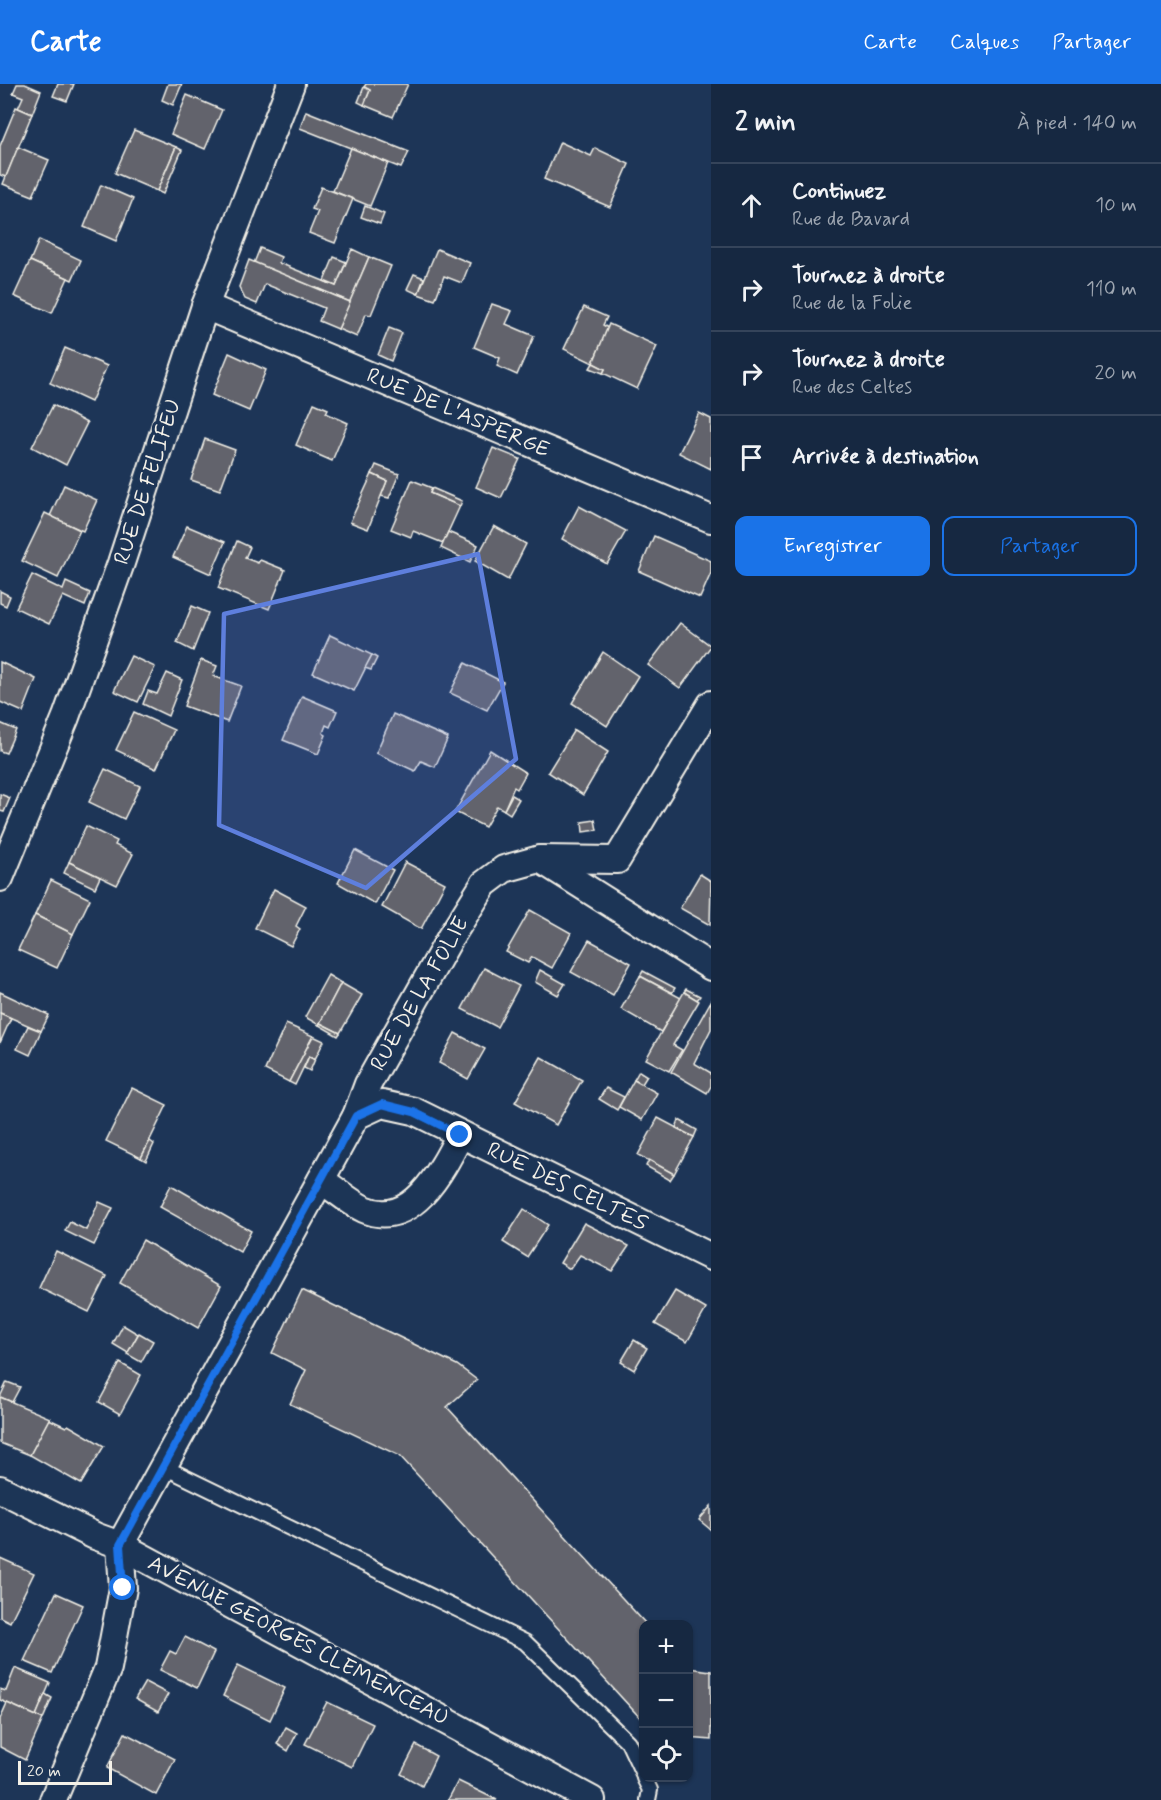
<!DOCTYPE html>
<html lang="fr">
<head>
<meta charset="utf-8">
<style>
	:root { --surface:#162841; --page:#1f3048; --text:#f1f3f6; --muted:#9ea6b1; --line:#35445a; --accent:#1a73e8 }
	body { margin:0; font-family:Mynerve,sans-serif; background:var(--page); color:var(--text) }
	.controls { position:absolute; right:18px; bottom:18px; display:grid; overflow:hidden; border-radius:12px; box-shadow:0 2px 4px #0004 }
	.controls button { width:54px; height:54px; display:grid; place-items:center; padding:0; border:0; border-bottom:2px solid var(--line); background:var(--surface); color:var(--text); font:30px sans-serif }
	.scale { position:absolute; left:18px; bottom:15px; width:94px; box-sizing:border-box; padding-left:6px; border:3px solid #f4f1e8; border-top:0; font-size:16px; line-height:21px; white-space:nowrap; color:#f4f1e8; -webkit-text-stroke:4px #1d3557; paint-order:stroke }
	.stop { position:absolute; width:18px; height:18px; margin:-14px; border:4px solid #1a73e8; border-radius:50%; background:#fff }
	.stop.end { background:#1a73e8; border-color:#fff; box-shadow:0 2px 6px #0008 }
	.list { margin:0; padding:0; list-style:none }
	h2 { display:flex; justify-content:space-between; align-items:center; height:78px; margin:0; padding:0 24px; font-size:26px }
	h2 small { font-size:20px; font-weight:400; color:var(--muted) }
	.list li { display:grid; grid-template-columns:39px 1fr auto; gap:18px; align-items:center; box-sizing:border-box; height:84px; padding:0 24px; border-top:2px solid var(--line) }
	.list b { display:block; font-size:22px; white-space:nowrap }
	.list p { margin:0; font-size:20px; white-space:nowrap; color:var(--muted) }
	.list em { font-size:20px; font-style:normal; color:var(--muted) }
	.actions { display:flex; gap:12px; padding:18px 24px }
	.actions a { flex:1; padding:14px 0; border:2px solid var(--accent); border-radius:12px; text-align:center; font-size:21px; color:var(--accent) }
	.actions .main { background:var(--accent); color:#fff }
	.icon { flex:none; width:33px; height:33px; fill:none; stroke:currentColor; stroke-width:2; stroke-linecap:round; stroke-linejoin:round }
	.map { position:relative; flex:none; width:711px; height:1716px; overflow:hidden }
	header { display:flex; align-items:center; gap:36px; box-sizing:border-box; height:84px; padding:0 30px; background:var(--accent); color:#fff }
	header strong { font-size:28px }
	nav { display:flex; gap:33px; margin-inline-start:auto; font-size:21px }
	main { display:flex }
	aside { flex:1; background:var(--surface) }
	.map>svg:first-child { display:block }
	.building { fill:#62646c; stroke:#f4f1e8; stroke-width:1.5 }
	.lines { fill:none; stroke-linecap:round; stroke-linejoin:round }
	.service-casing { stroke:#f4f1e8; stroke-width:18 }
	.minor-casing { stroke:#f4f1e8; stroke-width:30 }
	.service { stroke:#1d3557; stroke-width:14 }
	.minor { stroke:#1d3557; stroke-width:26 }
	.route { stroke:#1a73e8; stroke-width:8 }
	.marked { fill:#5e7fdd; fill-opacity:0.2; stroke:#5e7fdd; stroke-width:4.5; stroke-linejoin:round }
	.labels { text-anchor:middle; dominant-baseline:central; stroke-width:6; stroke-linejoin:round; paint-order:stroke }
	.street-label { font-size:22px; fill:#f4f1e8; stroke:#1d3557 }
</style>
</head>
<body>
<header>
<strong>Carte</strong>
<nav><a>Carte</a><a>Calques</a><a>Partager</a></nav>
</header>
<main>
<div class="map">
<svg width="711" height="1716" viewBox="0 0 711 1716">
	<rect width="100%" height="100%" fill="#1d3557"/>
	<filter id="ink" filterUnits="userSpaceOnUse"><feTurbulence type="fractalNoise" baseFrequency=".0167" numOctaves="2"/><feDisplacementMap in="SourceGraphic" scale="12" xChannelSelector="R" yChannelSelector="G"/><feConvolveMatrix kernelMatrix="1 2 1 2 8 2 1 2 1" color-interpolation-filters="sRGB"/></filter>
	<g filter="url(#ink)">
		<g class="building">
			<polygon points="17,0 25,0 41,7 32,30 18,24 23,13 13,9"/>
			<polygon points="58,0 74,0 67,17 53,12"/>
			<polygon points="168,0 182,0 173,21 162,16"/>
			<polygon points="366,0 408,0 393,33 364,21 370,6 364,3"/>
			<polygon points="364,3 370,6 364,21 358,18"/>
			<polygon points="187,11 222,26 205,65 171,50"/>
			<polygon points="16,23 32,30 6,93 0,91 0,62"/>
			<polygon points="306,27 409,68 401,84 300,44"/>
			<polygon points="134,46 176,63 157,107 115,89"/>
			<polygon points="560,58 591,72 595,64 629,80 610,123 544,95"/>
			<polygon points="18,63 49,76 33,112 3,100"/>
			<polygon points="176,63 182,66 163,110 157,107"/>
			<polygon points="351,64 388,79 370,122 333,107"/>
			<polygon points="101,101 133,115 116,157 84,143"/>
			<polygon points="321,103 353,115 335,159 309,149 318,127 312,125"/>
			<polygon points="365,122 384,130 380,140 361,133"/>
			<polygon points="39,156 81,176 72,196 30,177"/>
			<polygon points="260,164 281,173 279,179 336,202 352,165 369,173 350,218 254,179"/>
			<polygon points="437,165 470,179 462,199 444,192 435,216 418,210"/>
			<polygon points="334,173 346,178 336,202 324,197"/>
			<polygon points="369,173 391,182 371,231 366,230 357,253 338,245"/>
			<polygon points="249,176 350,218 338,245 319,237 324,224 265,200 257,220 245,215 239,203"/>
			<polygon points="30,177 68,194 52,229 14,212"/>
			<polygon points="414,190 424,194 418,210 407,205"/>
			<polygon points="492,220 512,227 506,240 534,252 517,291 497,282 500,274 474,263"/>
			<polygon points="584,223 607,233 603,241 608,244 593,279 564,265"/>
			<polygon points="609,240 657,262 637,305 603,289 605,285 593,279"/>
			<polygon points="389,244 402,249 391,277 378,271"/>
			<polygon points="65,264 107,282 91,318 50,299"/>
			<polygon points="229,269 266,286 249,327 212,311"/>
			<polygon points="593,279 605,285 603,289 590,284"/>
			<polygon points="314,319 328,325 326,329 348,339 332,377 296,361"/>
			<polygon points="53,321 87,339 66,381 32,363"/>
			<polygon points="699,329 711,335 711,385 679,369"/>
			<polygon points="205,355 235,366 220,406 191,396"/>
			<polygon points="493,364 520,375 501,414 476,403"/>
			<polygon points="376,381 399,390 389,414 381,412 387,397 372,390"/>
			<polygon points="372,390 387,397 368,445 350,438"/>
			<polygon points="412,396 432,404 430,409 460,422 443,459 413,447 411,453 391,445"/>
			<polygon points="64,401 97,416 83,447 50,432"/>
			<polygon points="432,404 462,417 460,422 430,409"/>
			<polygon points="579,422 626,447 607,480 562,455"/>
			<polygon points="45,429 80,446 58,494 22,477"/>
			<polygon points="187,442 225,458 211,490 173,473"/>
			<polygon points="494,442 526,460 508,496 475,477"/>
			<polygon points="448,448 478,461 470,478 441,464"/>
			<polygon points="654,452 711,477 711,489 700,514 639,487"/>
			<polygon points="237,457 250,463 245,474 258,479 260,476 285,486 269,525 218,504"/>
			<polygon points="32,491 63,506 66,498 90,509 85,522 63,512 49,540 16,524"/>
			<polygon points="0,507 10,512 6,522 0,519"/>
			<polygon points="192,522 208,529 193,567 177,559"/>
			<polygon points="680,539 711,562 680,604 648,581"/>
			<polygon points="330,551 372,571 354,607 313,589"/>
			<polygon points="603,568 638,592 607,642 572,619"/>
			<polygon points="372,571 377,574 371,586 365,584"/>
			<polygon points="131,572 155,583 138,618 114,607"/>
			<polygon points="201,576 217,582 213,592 241,602 227,638 184,622"/>
			<polygon points="0,578 36,595 23,628 0,618"/>
			<polygon points="465,579 503,598 487,626 450,609"/>
			<polygon points="167,589 182,596 168,632 143,620 148,607 157,610"/>
			<polygon points="302,612 337,627 330,643 326,641 323,649 326,651 318,670 283,656"/>
			<polygon points="134,628 174,646 156,685 116,666"/>
			<polygon points="393,630 448,654 435,683 421,677 415,687 376,669"/>
			<polygon points="0,639 16,646 6,669 0,667"/>
			<polygon points="574,646 608,668 583,711 548,688"/>
			<polygon points="490,666 526,689 517,705 514,703 504,726 497,722 485,743 455,728"/>
			<polygon points="105,685 140,702 124,735 89,718"/>
			<polygon points="0,710 10,714 4,728 0,727"/>
			<polygon points="512,711 519,715 510,730 504,726"/>
			<polygon points="595,736 597,746 583,748 582,738"/>
			<polygon points="86,742 117,757 115,761 133,770 117,801 69,778"/>
			<polygon points="355,766 393,786 375,820 338,799"/>
			<polygon points="69,778 100,793 95,804 64,789"/>
			<polygon points="405,778 445,799 421,845 382,823"/>
			<polygon points="700,790 711,797 710,841 680,824"/>
			<polygon points="51,796 90,815 73,850 35,831"/>
			<polygon points="274,805 306,822 296,842 300,845 291,862 255,844"/>
			<polygon points="530,826 571,849 552,884 532,873 528,879 506,868"/>
			<polygon points="35,831 73,850 57,884 18,866"/>
			<polygon points="589,856 631,879 613,911 571,888"/>
			<polygon points="484,884 519,902 497,943 462,925"/>
			<polygon points="540,886 565,900 558,911 535,898"/>
			<polygon points="643,887 675,904 672,909 640,892"/>
			<polygon points="328,891 341,899 319,941 305,933"/>
			<polygon points="640,892 681,914 661,948 621,925"/>
			<polygon points="341,899 362,911 340,949 320,939"/>
			<polygon points="686,905 700,912 697,916 684,908"/>
			<polygon points="0,908 49,931 41,947 0,929"/>
			<polygon points="684,908 699,917 673,961 682,966 669,987 646,975"/>
			<polygon points="711,917 711,945 694,979 711,989 711,1002 707,1009 671,988"/>
			<polygon points="0,929 11,934 0,959"/>
			<polygon points="320,939 340,949 338,952 319,941"/>
			<polygon points="286,940 313,952 289,998 265,986"/>
			<polygon points="28,942 41,947 30,971 17,965"/>
			<polygon points="455,949 485,965 468,995 439,979"/>
			<polygon points="313,952 324,957 315,975 309,972 295,1001 289,998"/>
			<polygon points="309,972 315,975 310,987 304,984"/>
			<polygon points="541,973 582,996 556,1041 515,1018"/>
			<polygon points="639,987 647,992 642,1000 634,996"/>
			<polygon points="634,996 657,1009 642,1036 619,1023"/>
			<polygon points="132,1004 167,1021 141,1074 106,1057"/>
			<polygon points="606,1004 624,1013 617,1026 599,1015"/>
			<polygon points="658,1034 694,1053 674,1090 638,1071"/>
			<polygon points="679,1036 697,1046 694,1053 676,1044"/>
			<polygon points="150,1057 154,1060 146,1077 141,1074"/>
			<polygon points="649,1076 674,1090 670,1096 646,1082"/>
			<polygon points="171,1101 251,1147 240,1168 160,1123"/>
			<polygon points="99,1118 113,1124 94,1161 65,1147 70,1138 86,1146"/>
			<polygon points="524,1125 548,1141 527,1173 503,1158"/>
			<polygon points="584,1139 629,1162 612,1187 580,1171 570,1185 560,1179"/>
			<polygon points="143,1156 221,1202 198,1244 120,1199"/>
			<polygon points="56,1167 107,1192 89,1228 39,1204"/>
			<polygon points="302,1206 457,1281 477,1296 447,1323 646,1540 644,1540 644,1638 400,1372 290,1320 306,1286 272,1269"/>
			<polygon points="675,1207 706,1225 687,1258 655,1240"/>
			<polygon points="123,1241 138,1250 128,1269 113,1260"/>
			<polygon points="139,1249 153,1257 141,1278 127,1270"/>
			<polygon points="634,1256 647,1264 634,1286 621,1278"/>
			<polygon points="120,1279 141,1291 120,1330 99,1318"/>
			<polygon points="7,1298 20,1303 12,1318 0,1313"/>
			<polygon points="0,1313 50,1334 30,1371 0,1359"/>
			<polygon points="49,1335 66,1343 68,1341 104,1362 81,1400 30,1371"/>
			<polygon points="711,1422 711,1446 699,1436"/>
			<polygon points="0,1474 34,1489 10,1538 0,1533"/>
			<polygon points="56,1509 83,1521 52,1589 24,1577"/>
			<polygon points="185,1553 214,1568 197,1604 160,1586 170,1567 176,1570"/>
			<polygon points="238,1581 285,1604 270,1636 223,1612"/>
			<polygon points="15,1584 50,1599 36,1632 0,1616 0,1605 6,1607"/>
			<polygon points="688,1584 711,1587 711,1656 688,1654"/>
			<polygon points="145,1598 168,1610 158,1628 135,1615"/>
			<polygon points="45,1610 52,1614 43,1635 36,1632"/>
			<polygon points="327,1618 373,1640 352,1683 305,1660"/>
			<polygon points="7,1619 43,1635 25,1676 0,1663 0,1635"/>
			<polygon points="286,1643 297,1649 288,1667 277,1660"/>
			<polygon points="125,1649 175,1675 156,1711 107,1684"/>
			<polygon points="416,1661 436,1672 422,1702 401,1690"/>
			<polygon points="458,1697 497,1716 448,1716"/>
		</g>
		<g class="lines">
			<defs>
				<g id="service">
					<polyline points="164,1383 525,1558 628,1658 644,1692"/>
					<polyline points="644,1694 650,1706 648,1716"/>
				</g>
				<g id="minor">
					<polyline points="205,222 711,435"/>
					<polyline points="540,775 711,883"/>
					<polyline points="0,794 66,633 121,479 205,222 291,0"/>
					<polyline points="356,1032 382,1020 414,1027 711,1173"/>
					<path d="M321,1096C335,1105 349,1118 364,1125C412,1146 442,1086 460,1051"/>
					<polyline points="0,1405 95,1452 120,1461 592,1716"/>
					<polyline points="120,1461 356,1032 368,1000 450,854 484,800 504,785 540,775 617,776 711,620"/>
					<polyline points="53,1716 108,1584 123,1504 120,1461"/>
				</g>
			</defs>
			<use href="#service" class="service-casing"/>
			<use href="#minor" class="minor-casing"/>
			<use href="#service" class="service"/>
			<use href="#minor" class="minor"/>
		</g>
	</g>
	<g class="lines" filter="url(#ink)">
		<polyline class="route" points="123,1504 120,1461 356,1032 382,1020 414,1028 460,1051"/>
	</g>
	<path class="marked" d="M478,470L516,675L366,804L219,741L224,530Z"/>
	<g class="labels">
		<g class="street-label">
			<text transform="translate(458 329) rotate(23)">RUE DE L'ASPERGE</text>
			<text transform="translate(148 398) rotate(-72)">RUE DE FELIFEU</text>
			<text transform="translate(420 910) rotate(-60)">RUE DE LA FOLIE</text>
			<text transform="translate(567 1103) rotate(26)">RUE DES CELTES</text>
			<text transform="translate(298 1557) rotate(28)">AVENUE GEORGES CLEMENCEAU</text>
		</g>
	</g>
</svg>
<div class="controls">
<button>+</button>
<button>−</button>
<button><svg class="icon" aria-label="locate" viewBox="0 0 24 24"><circle cx="12" cy="12" r="6"/><path d="M12 2v4M12 18v4M2 12h4M18 12h4"/></svg></button>
</div>
<div class="scale">20 m</div>
<div class="stop" style="left:123px;top:1504px"></div>
<div class="stop end" style="left:460px;top:1051px"></div>
</div>
<aside>
<h2>2 min<small>À pied · 140 m</small></h2>
<ul class="list">
<li><svg class="icon" aria-label="ahead" viewBox="0 0 24 24"><path d="M12 20V5M6 11l6-6 6 6"/></svg><div><b>Continuez</b><p>Rue de Bavard</p></div><em>10 m</em></li>
<li><svg class="icon" aria-label="right" viewBox="0 0 24 24"><path d="M7 20v-9h11M14 6l5 5-5 5"/></svg><div><b>Tournez à droite</b><p>Rue de la Folie</p></div><em>110 m</em></li>
<li><svg class="icon" aria-label="right" viewBox="0 0 24 24"><path d="M7 20v-9h11M14 6l5 5-5 5"/></svg><div><b>Tournez à droite</b><p>Rue des Celtes</p></div><em>20 m</em></li>
<li><svg class="icon" aria-label="arrive" viewBox="0 0 24 24"><path d="M6 21V4h12l-3 4 3 4H6"/></svg><div><b>Arrivée à destination</b></div></li>
</ul>
<div class="actions"><a class="main">Enregistrer</a><a>Partager</a></div>
</aside>
</main>
</body>
</html>
